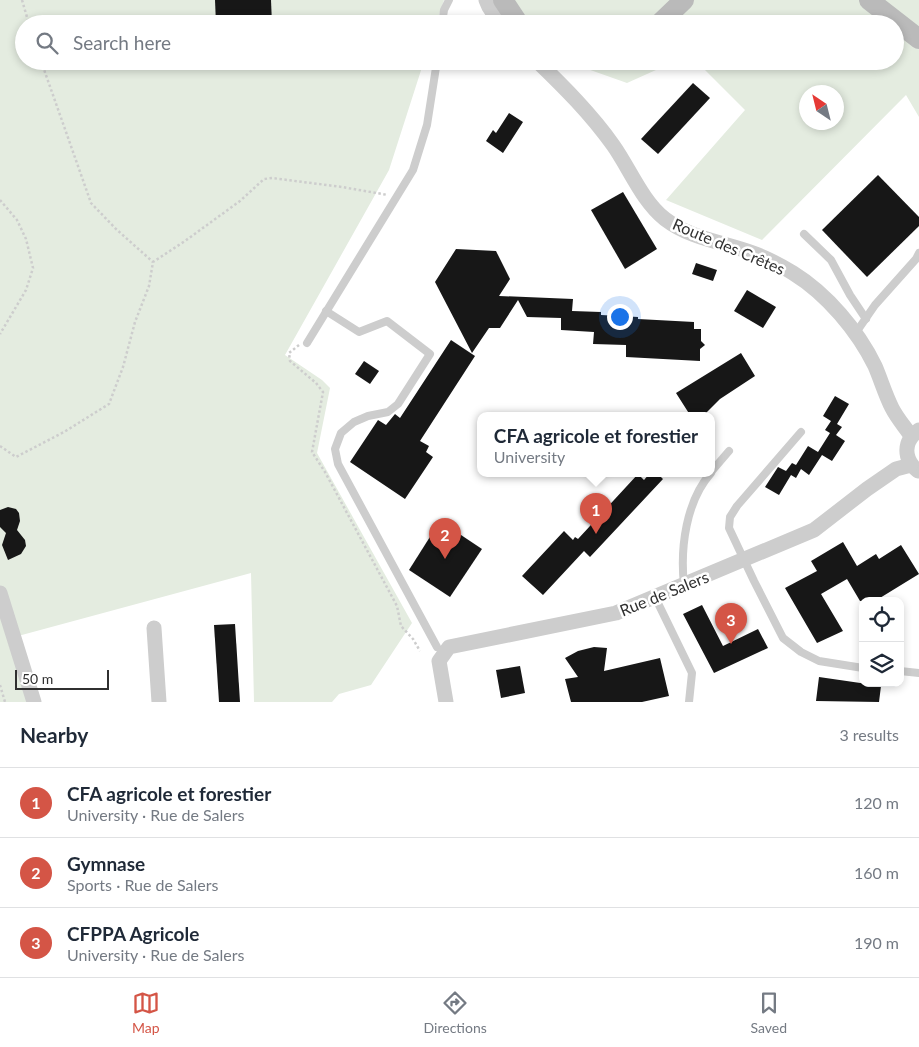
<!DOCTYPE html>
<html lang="en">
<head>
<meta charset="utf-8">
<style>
	:root { --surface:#fff; --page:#f2f2f3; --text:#1f2937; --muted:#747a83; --line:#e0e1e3; --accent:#d45546 }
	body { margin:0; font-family:Lato,sans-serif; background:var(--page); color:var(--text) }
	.controls { position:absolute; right:15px; bottom:15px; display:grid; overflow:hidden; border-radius:10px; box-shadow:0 2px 8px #0003 }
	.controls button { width:45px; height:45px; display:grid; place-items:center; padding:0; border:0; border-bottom:1px solid var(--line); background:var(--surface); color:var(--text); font:25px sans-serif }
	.compass { position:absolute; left:799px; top:85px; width:45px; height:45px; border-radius:50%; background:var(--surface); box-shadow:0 2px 8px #0003; rotate:325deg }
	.scale { position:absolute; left:15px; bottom:12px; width:94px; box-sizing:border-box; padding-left:5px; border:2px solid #303030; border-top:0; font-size:14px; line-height:18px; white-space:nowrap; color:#303030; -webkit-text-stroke:4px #fff; paint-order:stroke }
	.you { position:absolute; left:619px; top:316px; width:18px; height:18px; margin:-12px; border:4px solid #fff; border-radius:50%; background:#1a73e8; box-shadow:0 0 0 8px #1a73e833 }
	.badge { display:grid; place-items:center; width:32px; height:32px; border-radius:50%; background:var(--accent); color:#fff; font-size:16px; font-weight:700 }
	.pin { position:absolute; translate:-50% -41px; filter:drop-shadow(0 1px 2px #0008) }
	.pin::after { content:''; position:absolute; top:26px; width:18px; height:15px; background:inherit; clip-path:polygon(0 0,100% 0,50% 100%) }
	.popup { position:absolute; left:477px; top:412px; width:238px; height:65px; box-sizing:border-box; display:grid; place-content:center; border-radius:10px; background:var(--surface); filter:drop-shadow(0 1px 4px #0005); font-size:16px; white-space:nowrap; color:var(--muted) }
	.popup b { font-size:19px; color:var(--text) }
	.popup::after { content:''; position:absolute; left:50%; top:100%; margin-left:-10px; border:10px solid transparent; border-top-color:var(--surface) }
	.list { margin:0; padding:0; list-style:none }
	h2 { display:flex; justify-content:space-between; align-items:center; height:65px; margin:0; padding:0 20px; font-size:21px }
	h2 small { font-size:16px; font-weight:400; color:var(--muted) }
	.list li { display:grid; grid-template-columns:32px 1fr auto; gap:15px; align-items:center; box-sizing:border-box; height:70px; padding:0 20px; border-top:1px solid var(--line) }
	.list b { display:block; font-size:19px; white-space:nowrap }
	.list p { margin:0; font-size:16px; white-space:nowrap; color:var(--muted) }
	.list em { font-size:16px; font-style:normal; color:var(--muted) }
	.icon { flex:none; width:28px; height:28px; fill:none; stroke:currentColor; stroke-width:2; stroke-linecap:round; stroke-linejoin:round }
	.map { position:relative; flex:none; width:919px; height:702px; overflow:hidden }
	.search { position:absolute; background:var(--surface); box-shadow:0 2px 8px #0003; left:15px; right:15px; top:15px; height:55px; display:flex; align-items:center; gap:12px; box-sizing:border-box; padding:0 18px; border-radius:28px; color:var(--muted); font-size:19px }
	.sheet { height:275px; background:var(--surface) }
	nav { display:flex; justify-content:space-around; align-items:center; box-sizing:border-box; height:70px; border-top:1px solid var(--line); background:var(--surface); font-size:14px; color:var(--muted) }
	nav a { display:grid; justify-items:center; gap:2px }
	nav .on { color:var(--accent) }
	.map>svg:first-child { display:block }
	.green { fill:#e4ece0; fill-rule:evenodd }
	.building { fill:#171717 }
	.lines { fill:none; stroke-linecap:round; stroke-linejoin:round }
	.path { stroke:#cdcdcd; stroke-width:2.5; stroke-dasharray:2.5 2.5; stroke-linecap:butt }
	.lane { stroke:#cdcdcd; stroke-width:8 }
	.street { stroke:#cdcdcd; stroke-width:15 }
	.secondary { stroke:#bababa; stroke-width:20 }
	.labels { text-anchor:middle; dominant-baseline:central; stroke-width:5; stroke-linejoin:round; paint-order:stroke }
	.street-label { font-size:16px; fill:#303030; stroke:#fff }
</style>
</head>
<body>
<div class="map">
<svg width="919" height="702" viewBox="0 0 919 702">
	<rect width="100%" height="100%" fill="#fff"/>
	<g class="green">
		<polygon points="0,0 444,0 436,24 24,24 24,61 424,61 389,170 285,355 322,380 330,388 317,453 412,623 371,685 339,694 332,702 254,702 251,573 7,639 27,702 0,702"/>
		<path d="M503,0H919V117L906,95L762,240L666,200L745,110L696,61H895V24H530ZM806,92H836V122H806Z"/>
		<polygon points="573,61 676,61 627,83 579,66"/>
	</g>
	<g class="building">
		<polygon points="215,0 271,0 272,24 216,24"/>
		<polygon points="693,83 710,98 658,154 641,139"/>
		<polygon points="509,113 523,122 503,153 486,141 493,130 496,133"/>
		<polygon points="878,175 919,217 919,226 867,277 822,230"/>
		<polygon points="623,192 657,249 625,269 591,210"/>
		<polygon points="456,249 496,251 510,279 499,296 573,299 572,311 601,312 601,315 638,317 638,319 694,322 694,329 701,329 701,341 705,345 700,349 700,361 626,357 626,345 593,344 594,332 561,330 561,318 527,317 518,300 500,328 489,328 472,353 435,282"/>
		<polygon points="696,263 717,270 713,281 692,274"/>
		<polygon points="747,290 776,307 763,328 734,311"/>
		<polygon points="451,340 475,356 420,441 429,446 426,452 433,457 405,499 350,462 378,420 386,425 395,414 400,418"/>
		<polygon points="741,353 755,376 720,399 704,415 690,415 676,393"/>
		<polygon points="364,361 379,371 370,384 355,374"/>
		<polygon points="835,396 849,404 837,424 842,427 836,435 845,441 832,461 822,455 809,475 801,469 796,478 791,475 779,495 765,487 778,467 786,471 792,463 796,465 808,446 818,452 830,433 825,430 831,421 823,416"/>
		<polygon points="650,473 657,473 663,479 590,557 584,551 543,595 522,576 564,531 573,540 575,537 578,539 638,474 644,480"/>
		<polygon points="8,507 16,509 19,513 20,521 17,530 25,540 26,546 21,554 8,560 2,545 6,533 0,527 0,510"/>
		<polygon points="440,521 482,549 450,597 409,570"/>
		<polygon points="843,542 857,566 876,554 879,559 901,545 919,574 875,601 860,601 847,579 821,594 843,631 817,643 785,588 817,571 811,561"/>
		<polygon points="702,605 723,646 758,629 768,648 714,673 683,614"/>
		<polygon points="235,624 240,702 219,702 214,625"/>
		<polygon points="594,647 607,648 604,671 660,658 669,696 642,702 571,702 565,679 578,677 565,658 578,651"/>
		<polygon points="520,666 525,693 501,698 496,670"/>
		<polygon points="819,677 881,686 879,702 816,701"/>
	</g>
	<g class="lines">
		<g class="path">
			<polyline points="22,0 29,24"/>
			<polyline points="41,61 91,203 116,229 153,262"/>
			<polyline points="0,200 17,220 26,239 33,268 26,290 0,334"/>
			<polyline points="299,345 289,353 290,361 316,383 323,392 312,452 325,472 397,606 401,626 413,639 420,651"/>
			<polyline points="0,446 16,457 64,432 109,404 123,367 135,322 149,286 153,262 185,241 240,201 264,179 272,178 342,187 388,195"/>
			<polyline points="0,685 5,702"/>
		</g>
		<g class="lane">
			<polyline points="442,24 444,10 449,0"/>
			<polyline points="804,234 831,260 850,295 866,319"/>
			<polyline points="326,311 359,332 387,321 430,354 398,404 388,412 368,416 354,422 341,433 335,449 338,464 437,647"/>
			<polyline points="855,334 875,305 916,259 919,253"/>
			<polyline points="307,343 413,170 427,125 437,61"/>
			<polyline points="801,432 737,506 730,517 729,528 754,581 783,638 801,652 819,661 863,668"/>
			<polyline points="711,472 729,451"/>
			<path d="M684,585C680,548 686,501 711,473"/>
			<polyline points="655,597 692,673 689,702"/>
			<polyline points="900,671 919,673"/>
		</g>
		<g class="street">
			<polyline points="486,0 489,7 500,24"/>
			<path d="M537,61C564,87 591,114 613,145C630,169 642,201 665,219C691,239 723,242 753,253C767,258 780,265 793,273C827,294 858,331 875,366C881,380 885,394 892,408C897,418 905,427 911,436"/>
			<path d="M918,471C903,459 903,441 919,430"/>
			<polyline points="0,593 34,702"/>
			<polyline points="154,628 159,702"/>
			<polyline points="446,702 439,661 449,647 616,613 814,530 867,489 896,469 911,465"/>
		</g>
		<g class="secondary">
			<polyline points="503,0 519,24"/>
			<polyline points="869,0 919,39"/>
			<polyline points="659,24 684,0"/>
		</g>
	</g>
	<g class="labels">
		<g class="street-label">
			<text transform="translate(729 246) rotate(23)">Route des Crêtes</text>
			<text transform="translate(664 593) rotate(-22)">Rue de Salers</text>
		</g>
	</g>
</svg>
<div class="controls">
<button><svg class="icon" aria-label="locate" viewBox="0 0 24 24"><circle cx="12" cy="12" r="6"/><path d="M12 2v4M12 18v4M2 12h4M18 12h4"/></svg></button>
<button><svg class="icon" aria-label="layers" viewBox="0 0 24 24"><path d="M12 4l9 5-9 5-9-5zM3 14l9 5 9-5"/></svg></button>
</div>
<svg class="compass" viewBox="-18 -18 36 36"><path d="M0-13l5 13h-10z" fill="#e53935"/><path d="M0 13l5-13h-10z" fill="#747a83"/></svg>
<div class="scale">50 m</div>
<div class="you"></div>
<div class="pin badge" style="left:596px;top:534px">1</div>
<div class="popup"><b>CFA agricole et forestier</b>University</div>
<div class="pin badge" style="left:445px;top:559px">2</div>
<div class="pin badge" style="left:731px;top:644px">3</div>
<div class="search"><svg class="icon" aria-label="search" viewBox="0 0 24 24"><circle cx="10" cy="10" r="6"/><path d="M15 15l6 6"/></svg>Search here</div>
</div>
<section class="sheet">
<h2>Nearby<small>3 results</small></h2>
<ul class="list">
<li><span class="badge">1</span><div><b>CFA agricole et forestier</b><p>University · Rue de Salers</p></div><em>120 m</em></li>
<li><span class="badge">2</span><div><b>Gymnase</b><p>Sports · Rue de Salers</p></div><em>160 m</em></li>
<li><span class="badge">3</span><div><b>CFPPA Agricole</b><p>University · Rue de Salers</p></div><em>190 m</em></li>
</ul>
</section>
<nav>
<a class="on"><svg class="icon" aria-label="map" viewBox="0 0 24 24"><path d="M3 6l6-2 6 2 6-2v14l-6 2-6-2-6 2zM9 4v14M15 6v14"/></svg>Map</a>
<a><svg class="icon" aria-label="directions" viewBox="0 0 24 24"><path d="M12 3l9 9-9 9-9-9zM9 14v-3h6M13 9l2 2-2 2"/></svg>Directions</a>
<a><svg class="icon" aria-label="saved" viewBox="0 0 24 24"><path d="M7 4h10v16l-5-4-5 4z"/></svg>Saved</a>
</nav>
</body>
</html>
